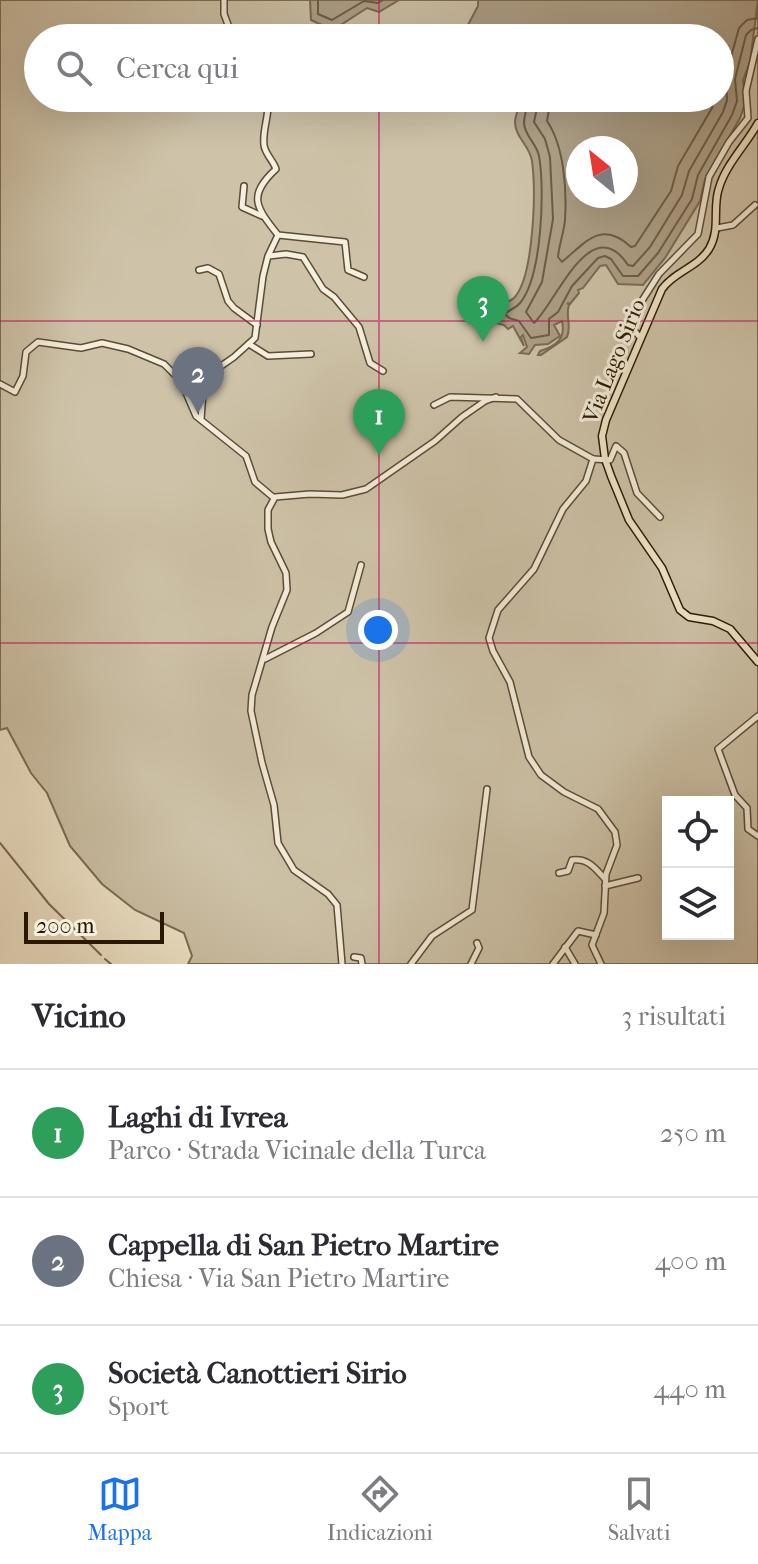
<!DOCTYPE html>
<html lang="it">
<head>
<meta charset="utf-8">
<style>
	:root { --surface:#fff; --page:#f2f2f3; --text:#2b2b33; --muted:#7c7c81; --line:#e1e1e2; --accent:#1a73e8 }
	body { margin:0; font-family:"IM FELL French Canon",serif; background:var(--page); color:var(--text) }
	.controls { position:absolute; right:24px; bottom:24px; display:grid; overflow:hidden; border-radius:0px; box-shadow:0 8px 32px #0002 }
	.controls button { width:72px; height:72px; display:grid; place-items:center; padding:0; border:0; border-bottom:2px solid var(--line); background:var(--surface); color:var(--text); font:40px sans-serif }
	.compass { position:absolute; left:566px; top:136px; width:72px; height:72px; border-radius:50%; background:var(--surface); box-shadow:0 8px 32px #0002; rotate:330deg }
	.scale { position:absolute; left:24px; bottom:20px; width:140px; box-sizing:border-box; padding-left:8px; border:4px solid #2a1805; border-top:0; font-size:22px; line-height:28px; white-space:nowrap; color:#2a1805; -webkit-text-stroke:6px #f5efdd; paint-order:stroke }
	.you { position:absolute; left:378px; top:630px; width:28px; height:28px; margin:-20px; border:6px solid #fff; border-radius:50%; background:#1a73e8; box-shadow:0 0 0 12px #1a73e833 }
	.badge { display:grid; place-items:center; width:52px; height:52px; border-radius:50%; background:var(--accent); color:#fff; font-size:26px; font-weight:700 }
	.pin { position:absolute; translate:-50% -66px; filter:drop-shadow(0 2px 4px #0008) }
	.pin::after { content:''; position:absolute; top:42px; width:28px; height:24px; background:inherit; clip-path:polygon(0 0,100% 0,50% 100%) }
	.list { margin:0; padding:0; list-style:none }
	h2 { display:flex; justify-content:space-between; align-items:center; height:104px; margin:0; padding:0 32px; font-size:34px }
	h2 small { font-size:26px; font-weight:400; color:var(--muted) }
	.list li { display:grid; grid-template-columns:52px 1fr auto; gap:24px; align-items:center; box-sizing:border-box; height:128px; padding:0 32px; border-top:2px solid var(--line) }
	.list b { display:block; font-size:30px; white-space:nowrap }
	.list p { margin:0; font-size:26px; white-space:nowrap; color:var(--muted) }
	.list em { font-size:26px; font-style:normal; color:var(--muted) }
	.icon { flex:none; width:44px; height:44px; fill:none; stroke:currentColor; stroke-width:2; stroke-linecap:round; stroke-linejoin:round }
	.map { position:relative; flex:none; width:758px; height:964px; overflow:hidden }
	.search { position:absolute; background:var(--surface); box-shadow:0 8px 32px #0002; left:24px; right:24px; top:24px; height:88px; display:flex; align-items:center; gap:20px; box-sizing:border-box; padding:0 28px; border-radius:44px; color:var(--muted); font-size:30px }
	.sheet { height:488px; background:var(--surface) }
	nav { display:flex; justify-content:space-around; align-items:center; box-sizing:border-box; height:112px; border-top:2px solid var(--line); background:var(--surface); font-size:22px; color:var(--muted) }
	nav a { display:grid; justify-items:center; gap:4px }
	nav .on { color:var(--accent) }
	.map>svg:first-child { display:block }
	.green { fill:#cec3a9; stroke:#7c6e57; stroke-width:2; fill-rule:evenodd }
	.water { fill:#ada088; stroke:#796a54; stroke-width:2; fill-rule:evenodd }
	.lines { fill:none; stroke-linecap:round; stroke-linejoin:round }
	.shore { stroke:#6c5c46; stroke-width:2 }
	.stream { stroke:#796a54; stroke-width:2 }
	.minor-casing { stroke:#5c4c36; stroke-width:8 }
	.major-casing { stroke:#2a1805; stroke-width:9 }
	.minor { stroke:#f5efdd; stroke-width:5 }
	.major { stroke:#f0e6cb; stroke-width:6 }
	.grid { fill:none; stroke:#c2185b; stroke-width:2; stroke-opacity:0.55 }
	.labels { text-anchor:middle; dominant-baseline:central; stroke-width:6; stroke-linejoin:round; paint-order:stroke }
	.street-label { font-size:22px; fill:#2a1805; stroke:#f5efdd }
</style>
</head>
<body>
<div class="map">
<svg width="758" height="964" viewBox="0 0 758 964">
	<rect width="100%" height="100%" fill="#f0e6cb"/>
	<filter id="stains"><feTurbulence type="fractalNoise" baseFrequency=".0025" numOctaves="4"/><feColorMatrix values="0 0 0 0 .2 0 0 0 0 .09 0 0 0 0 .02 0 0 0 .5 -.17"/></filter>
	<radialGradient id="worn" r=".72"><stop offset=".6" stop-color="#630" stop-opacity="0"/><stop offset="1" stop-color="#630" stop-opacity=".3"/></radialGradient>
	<path class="green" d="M0,0H758V964H188L192,956L184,933L135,910L102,884L70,846L47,793L31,773L7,728L0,730ZM38,38H720V98H38ZM578,148H626V196H578ZM668,802H728V934H668Z"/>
	<g class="water">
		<polygon points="310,0 399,0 379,12 367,8 333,30 311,20"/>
		<path d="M478,0H758L750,62L743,80L746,101L740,118L705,179L700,201L665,258L643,285L618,284L606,265L600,266L583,288L578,290L579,293L570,304L567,303L569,305C565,316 572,325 567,337L541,355H538L540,351C556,346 566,339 562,321L554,325L560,336L548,344L535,345L529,354L520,353L527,347L523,335L521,337L524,346L513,326L508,329L504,325L495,323L492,308C499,304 509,303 514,298C534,277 536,191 532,161C530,146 515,137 515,122C515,115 520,105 522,98H720V38H461L478,6ZM578,148H626V196H578Z"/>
	</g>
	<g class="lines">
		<g class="shore">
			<polyline points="318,0 318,14 332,20 364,1 378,3 383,0"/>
			<path d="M529,98C528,106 524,115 524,123C524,135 537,144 539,156C545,189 542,277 520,303C515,309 510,309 505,314L509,318L519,321L531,338L549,335V319L558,312L572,286L598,258L605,256L611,259L623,276H638L658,253L692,199L698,175L732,115L737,101L735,79L746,35L751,30L758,28"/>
			<path d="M539,98L534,122L545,139L550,157L553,219L542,282L526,312L534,323C556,303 591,209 628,265L633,266L650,247L682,195L689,171L723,112L727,100L726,75L739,28L747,20L758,18"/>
			<path d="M551,98L547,121C564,146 567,189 565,220C564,232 559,245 558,257L562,262C585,243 601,219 631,247L635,246L671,191L678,166L712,108L714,98"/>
		</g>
		<g class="stream">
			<polyline points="0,843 49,904 101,955"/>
			<polyline points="105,959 111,964"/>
		</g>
		<defs>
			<g id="minor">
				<polyline points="224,0 224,14 233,38"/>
				<path d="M267,98C271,113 262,128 264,145C265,154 273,160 276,169C247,196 256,207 278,235L345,242L348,270L364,277"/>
				<polyline points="244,186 242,207 262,216"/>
				<polyline points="717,228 733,225 755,205"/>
				<polyline points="269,256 286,254 303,257 323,289 334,297 359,327 370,363 383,371"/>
				<polyline points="199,270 208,268 219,274 228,301 234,308 257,325"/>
				<polyline points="639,336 631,327 638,307 659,274 698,234 709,177 729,142 748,118 746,91 758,39"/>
				<polyline points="249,344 268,356 311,354"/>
				<polyline points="0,384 15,392 23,376 26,352 38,342 81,348 102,343 128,349 164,364 181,381 196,416 246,456 255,482 274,498"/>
				<polyline points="434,405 450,397 517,399 559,440 593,459"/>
				<polyline points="201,419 204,378 234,357 255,338 263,276 268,256 278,235"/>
				<polyline points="593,459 586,481 563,509 534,569 498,610 489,638 493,651 510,682 529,757 541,775 564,792 598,809 615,832 617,845 606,874 604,913 592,945 601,964"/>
				<polyline points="593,459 610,460 616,446 624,453 637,493 660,517"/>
				<polyline points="265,659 316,633 348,612 361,565"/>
				<polyline points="758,716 718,749 735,795 747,808 748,829 758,836"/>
				<path d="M559,873L568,871L572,860C588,858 595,868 605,879"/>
				<polyline points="605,886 638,878"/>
				<polyline points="565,947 575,964"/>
				<polyline points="354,957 361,958 362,964"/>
				<polyline points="342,964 337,905 328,894 294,870 278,843 274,805 262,763 251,711 252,695 272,627 287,590 286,573 271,542 268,529 268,510 275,497 310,494 342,495 366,489 435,441 462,417 485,401 496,397"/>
				<polyline points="411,964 432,936 472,910 487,789"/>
				<polyline points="471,964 479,948 477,943"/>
				<polyline points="553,964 578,931 596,935"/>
			</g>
			<path id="major" d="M758,123C746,145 726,164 719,188C712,208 721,229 709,249C697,268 675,271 662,289L606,420L602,436L605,459L611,476L629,520L662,568L680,610L689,617L713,621L730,629L758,662"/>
		</defs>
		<use href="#minor" class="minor-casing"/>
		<use href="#major" class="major-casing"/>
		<use href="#minor" class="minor"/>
		<use href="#major" class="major"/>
	</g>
	<path class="grid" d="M379,0V38M379,98V964M0,321H758M0,643H758"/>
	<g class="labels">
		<g class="street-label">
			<text transform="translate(614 361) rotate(-68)">Via Lago Sirio</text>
		</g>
	</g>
	<rect width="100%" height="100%" filter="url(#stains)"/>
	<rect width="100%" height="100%" fill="url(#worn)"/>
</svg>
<div class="controls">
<button><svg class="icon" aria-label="locate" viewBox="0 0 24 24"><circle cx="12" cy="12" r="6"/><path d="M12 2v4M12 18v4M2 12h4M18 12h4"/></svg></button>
<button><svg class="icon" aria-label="layers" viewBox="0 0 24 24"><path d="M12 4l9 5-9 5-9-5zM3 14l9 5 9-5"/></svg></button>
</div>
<svg class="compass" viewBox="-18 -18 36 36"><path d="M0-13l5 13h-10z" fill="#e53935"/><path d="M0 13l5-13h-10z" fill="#7c7c81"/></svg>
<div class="scale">200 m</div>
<div class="you"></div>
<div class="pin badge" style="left:379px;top:455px;background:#2e9e5b">1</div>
<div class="pin badge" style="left:198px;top:413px;background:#6b7280">2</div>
<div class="pin badge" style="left:483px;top:342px;background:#2e9e5b">3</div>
<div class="search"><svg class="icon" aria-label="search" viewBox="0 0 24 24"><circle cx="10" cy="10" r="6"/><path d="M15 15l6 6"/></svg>Cerca qui</div>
</div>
<section class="sheet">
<h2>Vicino<small>3 risultati</small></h2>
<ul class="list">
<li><span class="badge" style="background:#2e9e5b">1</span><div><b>Laghi di Ivrea</b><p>Parco · Strada Vicinale della Turca</p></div><em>250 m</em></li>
<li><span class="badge" style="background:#6b7280">2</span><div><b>Cappella di San Pietro Martire</b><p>Chiesa · Via San Pietro Martire</p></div><em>400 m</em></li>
<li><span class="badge" style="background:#2e9e5b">3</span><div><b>Società Canottieri Sirio</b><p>Sport</p></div><em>440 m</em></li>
</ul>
</section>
<nav>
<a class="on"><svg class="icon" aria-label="map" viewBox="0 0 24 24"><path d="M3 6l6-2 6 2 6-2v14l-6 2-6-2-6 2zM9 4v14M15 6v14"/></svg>Mappa</a>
<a><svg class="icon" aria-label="directions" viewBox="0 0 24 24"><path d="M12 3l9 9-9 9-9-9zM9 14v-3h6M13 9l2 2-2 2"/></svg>Indicazioni</a>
<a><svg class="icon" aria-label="saved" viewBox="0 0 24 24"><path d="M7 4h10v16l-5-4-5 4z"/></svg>Salvati</a>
</nav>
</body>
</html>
